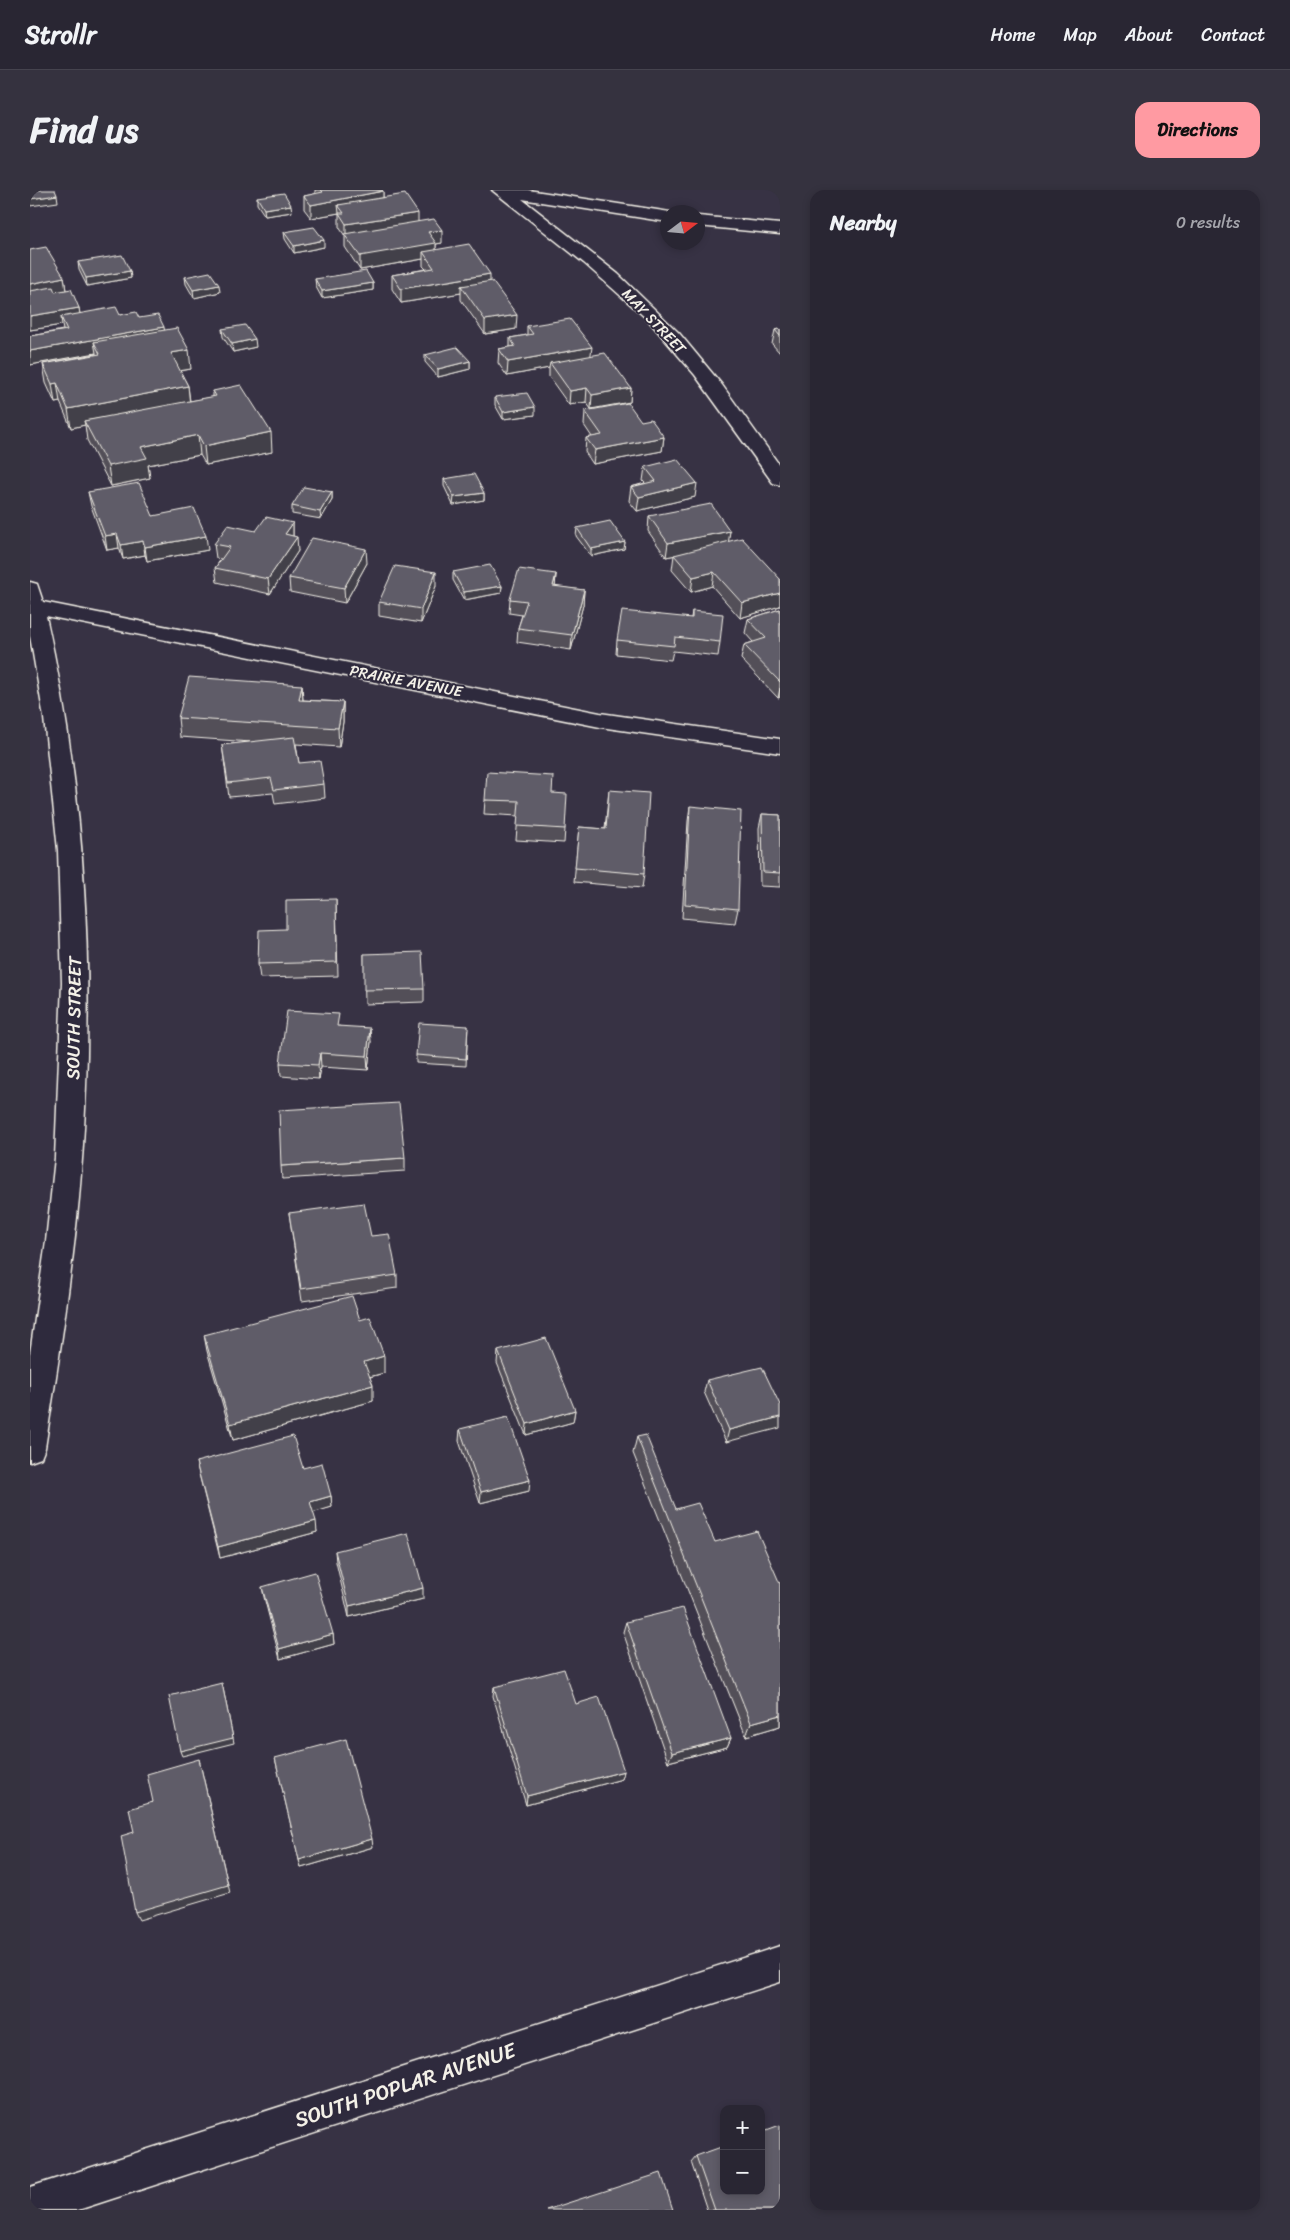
<!DOCTYPE html>
<html lang="en">
<head>
<meta charset="utf-8">
<style>
	:root { --surface:#292633; --page:#35323f; --text:#f1f3f6; --muted:#a5a5ac; --line:#45434e; --accent:#ff9aa2 }
	body { margin:0; font-family:Sriracha,sans-serif; background:var(--page); color:var(--text) }
	.controls { position:absolute; right:15px; bottom:15px; display:grid; overflow:hidden; border-radius:10px; box-shadow:0 2px 8px #0003 }
	.controls button { width:45px; height:45px; display:grid; place-items:center; padding:0; border:0; border-bottom:1px solid var(--line); background:var(--surface); color:var(--text); font:25px sans-serif }
	.compass { position:absolute; left:630px; top:15px; width:45px; height:45px; border-radius:50%; background:var(--surface); box-shadow:0 2px 8px #0003; rotate:74deg }
	.list { margin:0; padding:0; list-style:none }
	h2 { display:flex; justify-content:space-between; align-items:center; height:65px; margin:0; padding:0 20px; font-size:21px }
	h2 small { font-size:16px; font-weight:400; color:var(--muted) }
	.map { position:relative; flex:none; width:750px; height:2020px; overflow:hidden; border-radius:15px }
	header { display:flex; align-items:center; gap:30px; box-sizing:border-box; height:70px; padding:0 25px; background:var(--surface); border-bottom:1px solid var(--line) }
	header strong { font-size:24px }
	nav { display:flex; gap:28px; margin-inline-start:auto; font-size:18px }
	.intro { display:flex; align-items:center; justify-content:space-between; box-sizing:border-box; height:120px; padding:0 30px }
	h1 { margin:0; font-size:35px }
	.button { padding:12px 22px; border-radius:15px; background:var(--accent); color:#111; font-size:18px; font-weight:700 }
	main { display:flex; gap:30px; padding:0 30px }
	aside { flex:1; background:var(--surface); border-radius:15px; box-shadow:0 2px 8px #0003 }
	.map>svg:first-child { display:block }
	.lines { fill:none; stroke-linecap:round; stroke-linejoin:round }
	.minor-casing { stroke:#f4f1e8; stroke-width:3 }
	.minor { fill:#2f2a3d; fill-rule:evenodd }
	.wall { fill:#524f59; stroke:#f4f1e8 }
	.shaded-wall { fill:#424048; stroke:#f4f1e8 }
	.building { fill:#5f5c67; stroke:#f4f1e8 }
	.labels { text-anchor:middle; dominant-baseline:central; stroke-width:4; stroke-linejoin:round; paint-order:stroke }
	.far-street-label { font-size:15px; fill:#f4f1e8; stroke:#2f2a3d }
	.street-label { font-size:18px; fill:#f4f1e8; stroke:#2f2a3d }
	.near-street-label { font-size:21px; fill:#f4f1e8; stroke:#2f2a3d }
</style>
</head>
<body>
<header>
<strong>Strollr</strong>
<nav><a>Home</a><a>Map</a><a>About</a><a>Contact</a></nav>
</header>
<div class="intro"><h1>Find us</h1><a class="button">Directions</a></div>
<main>
<div class="map">
<svg width="750" height="2020" viewBox="0 0 750 2020">
	<rect width="100%" height="100%" fill="#373244"/>
	<filter id="ink" filterUnits="userSpaceOnUse"><feTurbulence type="fractalNoise" baseFrequency=".02" numOctaves="2"/><feDisplacementMap in="SourceGraphic" scale="10" xChannelSelector="R" yChannelSelector="G"/><feConvolveMatrix kernelMatrix="1 2 1 2 8 2 1 2 1" color-interpolation-filters="sRGB"/></filter>
	<g filter="url(#ink)">
		<g class="lines">
			<defs>
				<g id="minor">
					<polygon points="462,0 498,0 640,22 638,22 638,32 492,9 588,84 649,143 692,195 750,276 750,295 743,293 665,185 618,130 554,73"/>
					<polygon points="668,26 750,34 750,44 668,36"/>
					<path d="M0,392L7,394L13,412L570,523L750,549V563L570,537L16,426C59,616 66,814 49,1008C41,1092 28,1175 15,1258L11,1268L0,1272V1164L16,1051L25,968L32,793L28,660L14,528L0,446Z"/>
					<polygon points="750,1756 750,1792 48,2020 0,2020 0,1997"/>
				</g>
			</defs>
			<use href="#minor" class="minor-casing"/>
			<use href="#minor" class="minor"/>
		</g>
		<g class="wall">
			<polygon points="285,0 352,0 353,1 353,7 388,31 412,53 406,54 406,60 460,91 486,139 455,144 431,110 431,103 371,113 362,99 362,85 396,79 393,76 393,69 330,80 315,57 315,46 309,37 309,23 281,28 274,19 274,6 285,4"/>
			<polygon points="227,7 262,22 235,26 227,14"/>
			<polygon points="254,42 294,57 264,63 255,49"/>
			<polygon points="48,72 100,81 101,88 57,96 49,80"/>
			<polygon points="34,87 36,100 49,118 50,124 90,125 109,128 135,140 161,179 150,181 158,196 160,211 183,207 183,201 242,262 176,275 170,265 118,275 120,288 81,296 57,250 55,235 41,238 30,212 25,213 16,193 13,174 66,164 66,163 0,175 0,146 33,140 32,135 0,140"/>
			<polygon points="155,87 190,102 164,108 156,94"/>
			<polygon points="285,89 343,93 343,100 292,108 286,97"/>
			<polygon points="497,136 561,166 601,198 600,212 561,219 556,212 539,215 519,187 519,178 477,186 468,173 469,159 480,157 480,148 497,145"/>
			<polygon points="192,139 226,157 203,162 193,147"/>
			<polygon points="750,139 750,163 742,154 745,140"/>
			<polygon points="395,165 440,171 440,179 408,187 395,172"/>
			<polygon points="465,207 505,225 473,229 465,215"/>
			<polygon points="555,221 611,231 634,247 632,261 563,274 555,262 556,248 562,247 554,235"/>
			<polygon points="615,277 665,307 607,321 599,311 601,297 615,293 613,291"/>
			<polygon points="414,289 454,303 454,310 423,315 414,296"/>
			<polygon points="58,302 123,326 178,360 117,371 115,365 93,369 89,358 77,360 61,316"/>
			<polygon points="302,302 302,310 291,329 262,324 262,316"/>
			<polygon points="619,326 700,341 698,351 750,389 750,416 710,428 682,396 661,402 642,380 644,365 646,365 636,367 618,341"/>
			<polygon points="263,333 263,346 268,361 240,404 187,392 185,378 191,369 186,368 184,354 226,341"/>
			<polygon points="547,338 595,352 594,359 561,366 546,346"/>
			<polygon points="337,373 315,413 260,402 259,388"/>
			<polygon points="423,382 472,396 471,403 434,410 423,390"/>
			<polygon points="526,384 525,397 554,400 553,415 541,460 487,452 488,438 492,425 479,423 480,409"/>
			<polygon points="406,396 391,433 349,426 349,412"/>
			<polygon points="750,419 750,507 748,508 711,469 714,455 723,452 715,443 718,429"/>
			<polygon points="662,421 690,452 688,466 643,461 641,470 586,464 587,450 661,428"/>
			<polygon points="272,495 273,510 313,512 313,532 309,557 266,554 269,573 294,594 295,608 245,614 243,603 199,607 192,555 221,552 150,547 148,528"/>
			<polygon points="579,600 614,684 612,698 544,692 549,637 575,639"/>
			<polygon points="522,603 535,639 534,653 486,650 488,626 454,624 455,610"/>
			<polygon points="660,616 708,719 705,733 652,728 658,631"/>
			<polygon points="732,624 750,625 750,697 730,696 729,638"/>
			<polygon points="306,709 308,786 230,788 228,774"/>
			<polygon points="334,764 394,799 394,812 335,814"/>
			<polygon points="309,836 341,851 338,880 291,877 289,889 251,886 250,873"/>
			<polygon points="438,836 436,876 386,873 386,865"/>
			<polygon points="375,968 375,981 252,989 251,976"/>
			<polygon points="259,1023 341,1046 367,1085 367,1098 272,1111"/>
			<polygon points="330,1130 354,1183 340,1187 343,1211 203,1250 177,1161 174,1145"/>
			<polygon points="468,1161 545,1220 543,1232 496,1245 467,1173"/>
			<polygon points="677,1190 750,1215 696,1252 674,1202"/>
			<polygon points="430,1239 499,1301 450,1313 429,1251"/>
			<polygon points="607,1247 646,1319 685,1352 750,1394 750,1536 716,1546 603,1263"/>
			<polygon points="166,1272 273,1278 301,1306 302,1317 283,1322 287,1342 190,1368"/>
			<polygon points="305,1361 393,1409 319,1427 306,1372"/>
			<polygon points="232,1397 303,1444 304,1454 250,1469 234,1407"/>
			<polygon points="596,1432 701,1548 697,1557 638,1572 593,1442"/>
			<polygon points="464,1497 546,1514 594,1581 592,1589 496,1615 463,1506"/>
			<polygon points="245,1568 343,1657 271,1678"/>
			<polygon points="666,1966 750,2020 677,2020 661,1972"/>
		</g>
		<g class="shaded-wall">
			<polygon points="353,1 353,15 308,15 309,23 281,28 281,15"/>
			<polygon points="27,5 28,12 0,16 0,9"/>
			<polygon points="261,15 262,22 235,26 234,19"/>
			<polygon points="388,23 388,36 316,46 316,34"/>
			<polygon points="412,40 412,53 406,54 406,67 393,62 393,69 330,80 330,66 398,42"/>
			<polygon points="294,50 294,57 264,63 264,56"/>
			<polygon points="100,81 101,88 57,96 56,88"/>
			<polygon points="460,84 460,98 431,96 431,103 371,113 371,99"/>
			<polygon points="34,87 36,101 0,108 0,94"/>
			<polygon points="343,93 343,100 292,108 292,101"/>
			<polygon points="189,95 190,102 164,108 163,100"/>
			<polygon points="49,118 51,131 31,127 32,135 0,140 0,126"/>
			<polygon points="487,125 486,139 455,144 455,130"/>
			<polygon points="134,137 136,151 64,152 66,163 0,175 0,161"/>
			<polygon points="225,149 226,157 203,162 202,154"/>
			<polygon points="562,157 560,171 520,173 519,178 477,186 478,172"/>
			<polygon points="159,160 161,179 143,182 141,163"/>
			<polygon points="440,171 440,179 408,187 408,179"/>
			<polygon points="27,193 30,212 25,213 22,194"/>
			<polygon points="158,196 160,215 54,231 55,235 41,238 38,219"/>
			<polygon points="557,198 556,212 539,215 540,201"/>
			<polygon points="601,198 600,212 561,219 562,205"/>
			<polygon points="505,217 505,225 473,229 473,222"/>
			<polygon points="241,242 242,262 176,275 174,256"/>
			<polygon points="168,245 170,265 118,275 120,288 81,296 78,276 111,257"/>
			<polygon points="634,247 632,261 563,274 565,260"/>
			<polygon points="667,293 665,307 607,321 609,307"/>
			<polygon points="302,302 302,310 291,329 290,322"/>
			<polygon points="454,303 454,310 423,315 424,307"/>
			<polygon points="263,333 263,347 255,344"/>
			<polygon points="700,341 698,355 636,367 638,353"/>
			<polygon points="87,344 89,358 77,360 75,346"/>
			<polygon points="176,346 178,360 117,371 115,357"/>
			<polygon points="267,347 268,361 240,404 238,389"/>
			<polygon points="113,351 115,365 93,369 91,355"/>
			<polygon points="595,352 594,359 561,366 561,359"/>
			<polygon points="336,359 337,373 315,413 314,398"/>
			<polygon points="406,382 406,396 391,433 391,419"/>
			<polygon points="684,382 682,396 661,402 663,387"/>
			<polygon points="526,384 525,399 523,396"/>
			<polygon points="472,396 471,403 434,410 434,402"/>
			<polygon points="554,400 553,415 541,460 542,445"/>
			<polygon points="750,403 750,416 710,428 712,413"/>
			<polygon points="272,495 273,514 269,510"/>
			<polygon points="750,498 750,507 748,508"/>
			<polygon points="313,512 313,532 309,557 308,538"/>
			<polygon points="340,838 341,851 338,880 337,866"/>
			<polygon points="290,863 291,877 289,889 288,875"/>
			<polygon points="354,1166 354,1183 335,1188 334,1172"/>
			<polygon points="343,1195 343,1211 203,1250 200,1234"/>
			<polygon points="545,1220 543,1232 496,1245 497,1234"/>
			<polygon points="750,1227 750,1238 696,1252 699,1240"/>
			<polygon points="500,1290 499,1301 450,1313 451,1302"/>
			<polygon points="301,1306 302,1317 282,1323 280,1312"/>
			<polygon points="286,1331 287,1342 190,1368 188,1357"/>
			<polygon points="393,1398 393,1409 319,1427 319,1416"/>
			<polygon points="303,1444 304,1454 250,1469 249,1459"/>
			<polygon points="193,1498 204,1553 152,1566 150,1561"/>
			<polygon points="750,1525 750,1536 716,1546 721,1533"/>
			<polygon points="701,1548 697,1557 638,1572 642,1563"/>
			<polygon points="169,1569 200,1703 109,1730 105,1722"/>
			<polygon points="594,1581 592,1589 496,1615 497,1606"/>
			<polygon points="342,1649 343,1657 271,1678 269,1670"/>
		</g>
		<g class="building">
			<polygon points="0,0 25,0 27,5 0,9"/>
			<polygon points="291,0 352,0 353,1 281,15 274,6 293,2"/>
			<polygon points="254,3 261,15 234,19 227,7"/>
			<polygon points="375,4 388,23 316,34 309,23 314,23 308,15"/>
			<polygon points="404,29 412,40 398,42 406,53 330,66 314,44"/>
			<polygon points="284,37 294,50 264,56 254,42"/>
			<polygon points="439,54 460,84 371,99 362,85 404,78 393,62"/>
			<polygon points="16,57 34,87 0,94 0,60"/>
			<polygon points="92,65 100,81 56,88 48,72"/>
			<polygon points="336,81 343,93 292,101 285,89"/>
			<polygon points="180,82 189,95 163,100 155,87"/>
			<polygon points="462,91 487,125 455,130 431,96"/>
			<polygon points="23,97 25,102 41,99 49,118 0,126 0,101"/>
			<polygon points="86,117 90,125 106,122 109,128 128,125 134,137 0,161 0,146 37,140 31,127"/>
			<polygon points="540,129 562,157 478,172 469,159 485,156 480,148 503,144 497,136"/>
			<polygon points="215,135 225,149 202,154 192,139"/>
			<polygon points="147,138 159,160 141,163 158,196 38,219 27,193 22,194 13,174 70,164 64,152"/>
			<polygon points="750,139 750,146 745,140"/>
			<polygon points="427,157 440,171 408,179 395,165"/>
			<polygon points="575,163 601,198 562,205 557,198 540,201 520,173"/>
			<polygon points="211,195 241,242 174,256 168,245 111,257 117,268 78,276 54,231 186,206 183,201"/>
			<polygon points="497,203 505,217 473,222 465,207"/>
			<polygon points="598,213 611,231 621,229 634,247 565,260 556,248 572,245 555,221"/>
			<polygon points="647,269 667,293 609,307 601,297 626,291 615,277"/>
			<polygon points="444,284 454,303 424,307 414,289"/>
			<polygon points="109,293 123,326 164,318 176,346 115,357 113,351 91,355 87,344 75,346 58,302"/>
			<polygon points="274,297 302,302 290,322 262,316"/>
			<polygon points="681,314 700,341 638,353 619,326"/>
			<polygon points="236,327 263,333 255,344 267,347 238,389 185,378 200,357 184,354 198,335 226,341"/>
			<polygon points="580,331 595,352 561,359 547,338"/>
			<polygon points="282,348 336,359 314,398 259,388"/>
			<polygon points="712,348 750,389 750,403 712,413 684,382 663,387 644,365"/>
			<polygon points="460,375 472,396 434,402 423,382"/>
			<polygon points="365,376 406,382 391,419 349,412"/>
			<polygon points="489,379 526,384 523,396 554,400 542,445 488,438 497,411 480,409"/>
			<polygon points="750,419 750,492 714,455 736,448 718,429"/>
			<polygon points="592,421 662,428 662,421 693,424 690,452 645,447 644,456 587,450"/>
			<polygon points="159,487 272,495 269,510 313,512 308,538 148,528"/>
			<polygon points="264,547 269,573 290,571 294,594 244,600 241,588 198,593 192,555"/>
			<polygon points="457,582 523,586 522,603 537,604 535,639 487,636 489,611 455,610"/>
			<polygon points="579,600 619,603 614,684 545,678 549,637 576,639"/>
			<polygon points="660,616 711,621 708,719 655,714"/>
			<polygon points="732,624 750,625 750,683 733,682"/>
			<polygon points="306,709 307,772 228,774 229,740 256,739 256,710"/>
			<polygon points="392,762 394,799 334,800 334,764"/>
			<polygon points="257,821 309,824 307,836 340,838 337,866 290,863 288,875 250,873"/>
			<polygon points="389,833 438,836 436,869 386,865"/>
			<polygon points="369,913 375,968 251,976 249,920"/>
			<polygon points="334,1013 341,1046 359,1044 367,1085 271,1099 259,1023"/>
			<polygon points="322,1106 330,1130 340,1127 354,1166 334,1172 343,1195 200,1234 174,1145"/>
			<polygon points="516,1148 545,1220 497,1234 468,1161"/>
			<polygon points="732,1177 750,1215 750,1227 699,1240 677,1190"/>
			<polygon points="478,1227 500,1290 451,1302 430,1239"/>
			<polygon points="616,1245 646,1319 668,1313 685,1352 727,1341 750,1394 750,1525 721,1533 607,1247"/>
			<polygon points="263,1246 273,1278 292,1273 301,1306 280,1312 286,1331 188,1357 166,1272"/>
			<polygon points="378,1343 393,1398 319,1416 305,1361"/>
			<polygon points="285,1382 303,1444 249,1459 232,1397"/>
			<polygon points="653,1418 701,1548 642,1563 596,1432"/>
			<polygon points="534,1479 546,1514 569,1507 594,1581 497,1606 464,1497"/>
			<polygon points="192,1493 203,1548 150,1561 139,1506"/>
			<polygon points="316,1549 342,1649 269,1670 245,1568"/>
			<polygon points="169,1569 198,1695 105,1722 91,1646 104,1642 99,1619 123,1612 117,1584"/>
			<polygon points="750,1935 750,2020 685,2020 666,1966 694,1956 694,2001 731,2001 731,1942"/>
			<polygon points="631,1983 643,2020 516,2020"/>
		</g>
	</g>
	<g class="labels">
		<g class="far-street-label">
			<text transform="translate(624 131) rotate(46)">MAY STREET</text>
			<text transform="translate(376 491) rotate(11)">PRAIRIE AVENUE</text>
		</g>
		<g class="street-label">
			<text transform="translate(44 828) rotate(-89)">SOUTH STREET</text>
		</g>
		<g class="near-street-label">
			<text transform="translate(375 1895) rotate(-18)">SOUTH POPLAR AVENUE</text>
		</g>
	</g>
</svg>
<div class="controls">
<button>+</button>
<button>−</button>
</div>
<svg class="compass" viewBox="-18 -18 36 36"><path d="M0-13l5 13h-10z" fill="#e53935"/><path d="M0 13l5-13h-10z" fill="#a5a5ac"/></svg>
</div>
<aside>
<h2>Nearby<small>0 results</small></h2>
<ul class="list">
</ul>
</aside>
</main>
</body>
</html>
